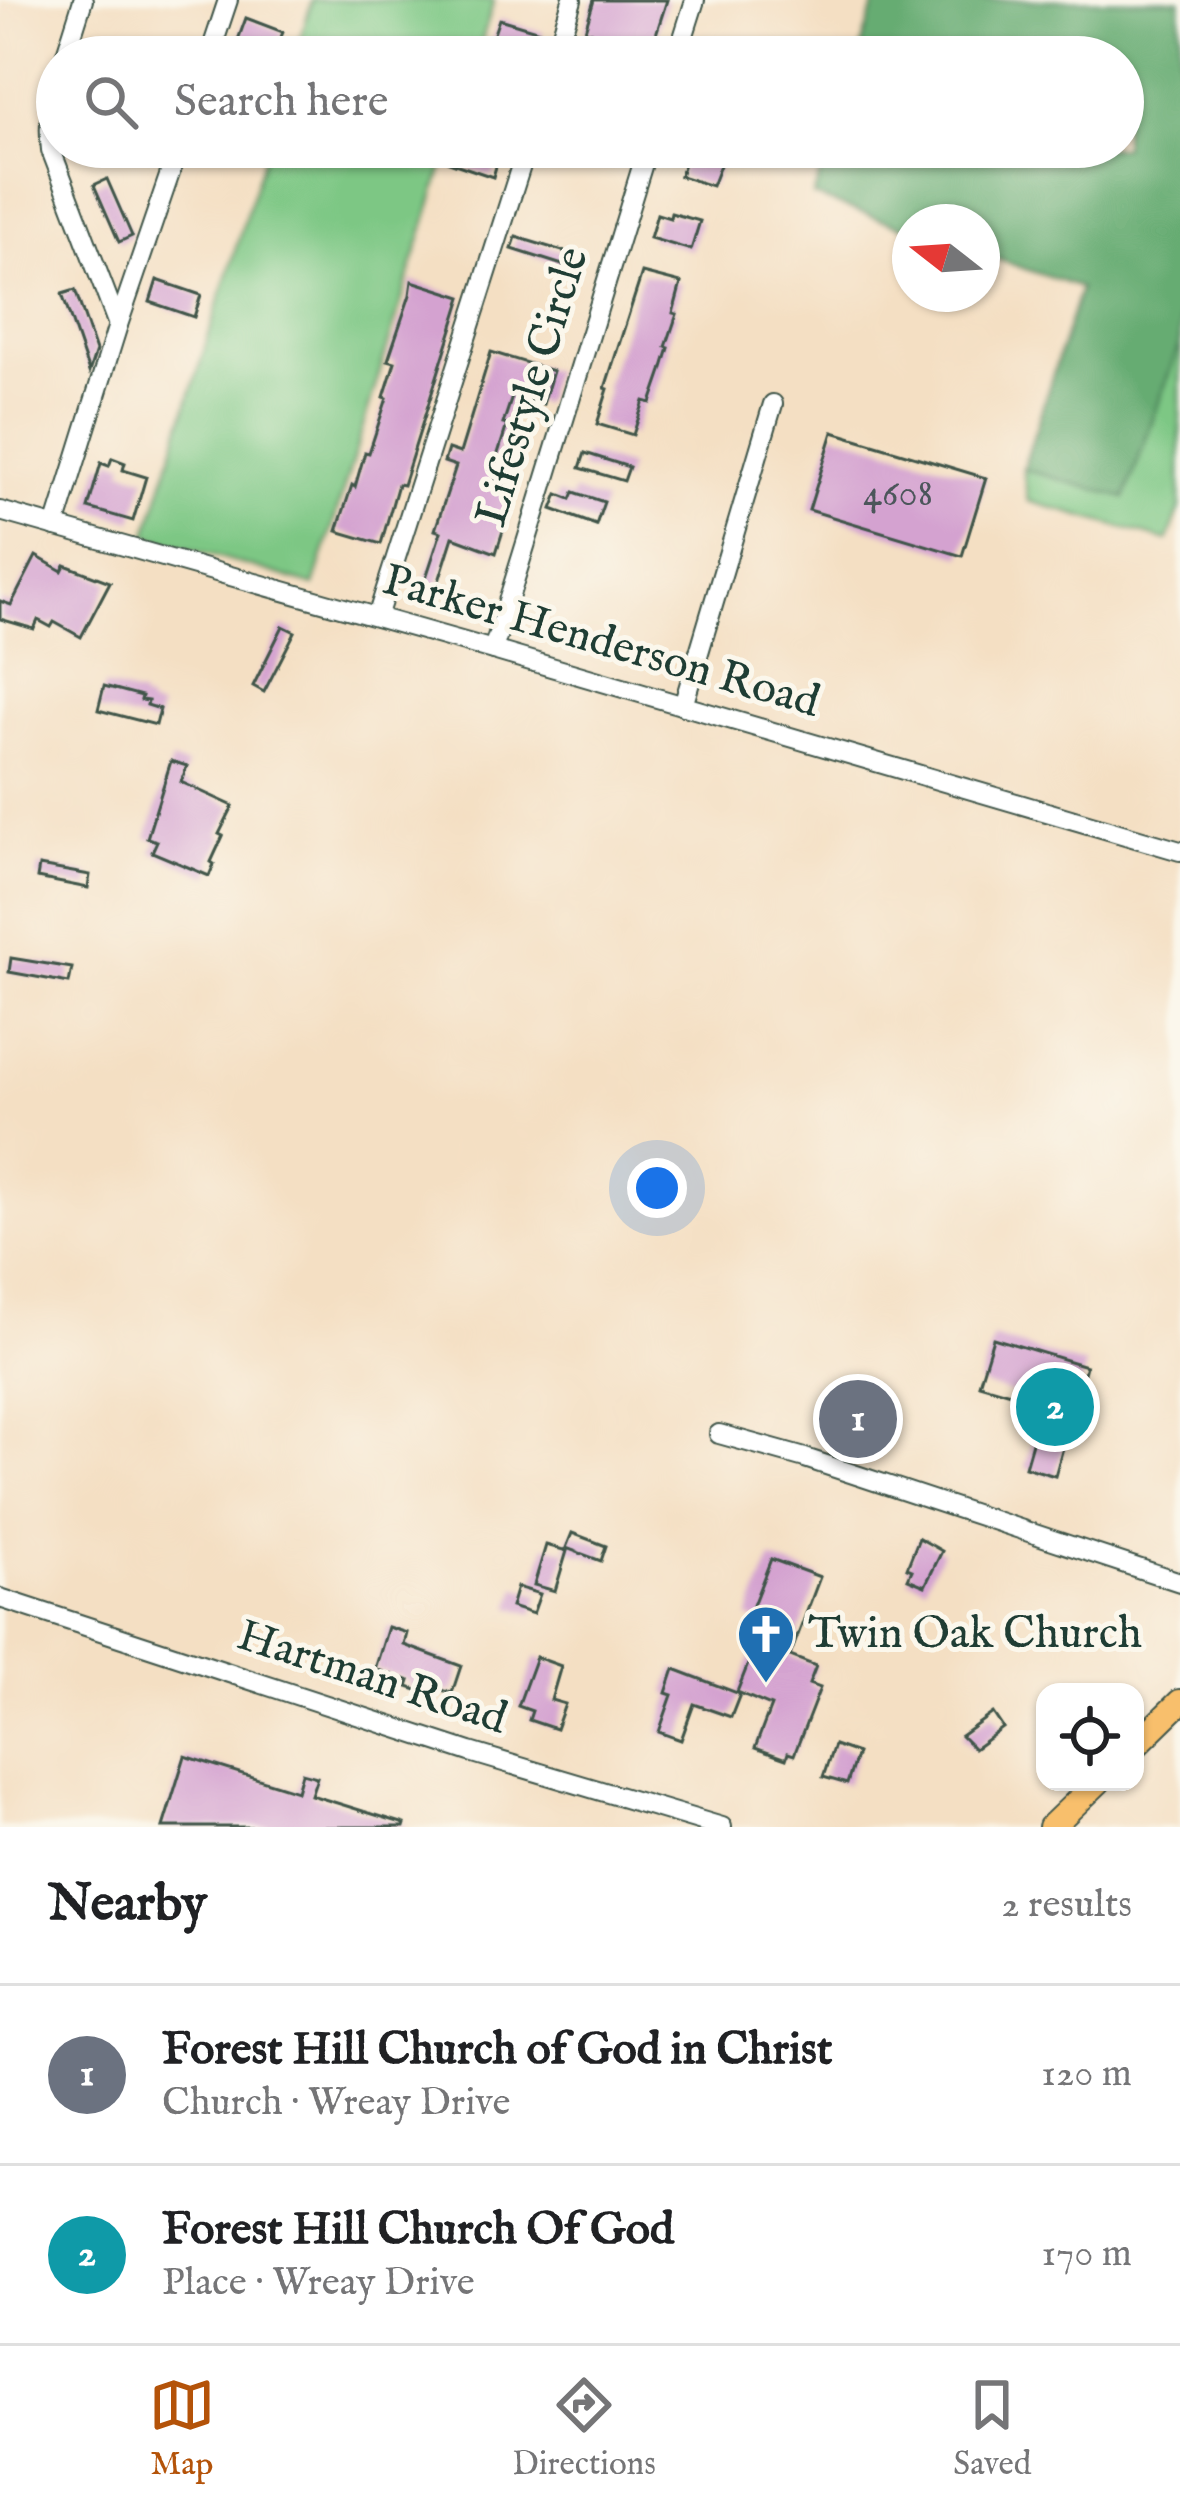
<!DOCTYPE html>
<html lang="en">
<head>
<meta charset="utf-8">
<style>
	:root { --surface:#fff; --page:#f6f6f6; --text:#202124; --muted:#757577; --line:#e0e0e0; --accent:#b45309 }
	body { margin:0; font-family:"IM FELL English",serif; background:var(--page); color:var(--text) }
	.controls { position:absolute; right:36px; bottom:36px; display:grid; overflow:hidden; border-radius:24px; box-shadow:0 3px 9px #0004 }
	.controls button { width:108px; height:108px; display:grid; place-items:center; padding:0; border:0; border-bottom:3px solid var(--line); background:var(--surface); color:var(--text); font:60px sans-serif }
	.compass { position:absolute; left:892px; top:204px; width:108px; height:108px; border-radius:50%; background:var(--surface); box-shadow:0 3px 9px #0004; rotate:287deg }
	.you { position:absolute; left:657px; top:1188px; width:42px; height:42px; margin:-30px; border:9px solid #fff; border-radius:50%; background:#1a73e8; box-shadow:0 0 0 18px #1a73e833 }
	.badge { display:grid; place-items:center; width:78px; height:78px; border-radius:50%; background:var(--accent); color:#fff; font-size:39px; font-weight:700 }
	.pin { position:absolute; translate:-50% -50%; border:6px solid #fff; box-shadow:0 3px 12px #0006 }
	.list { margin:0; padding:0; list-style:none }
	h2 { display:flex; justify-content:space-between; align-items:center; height:156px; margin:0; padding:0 48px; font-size:51px }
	h2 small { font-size:39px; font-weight:400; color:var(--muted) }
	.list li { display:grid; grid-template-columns:78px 1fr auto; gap:36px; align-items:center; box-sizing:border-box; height:180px; padding:0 48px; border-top:3px solid var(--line) }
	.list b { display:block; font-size:45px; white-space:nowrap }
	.list p { margin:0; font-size:39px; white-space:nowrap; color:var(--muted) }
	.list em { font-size:39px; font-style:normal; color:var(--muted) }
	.icon { flex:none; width:66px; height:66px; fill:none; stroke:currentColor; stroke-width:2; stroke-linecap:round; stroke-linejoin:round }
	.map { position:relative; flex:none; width:1180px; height:1827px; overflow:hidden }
	.search { position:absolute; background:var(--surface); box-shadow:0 3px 9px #0004; left:36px; right:36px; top:36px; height:132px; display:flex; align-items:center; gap:30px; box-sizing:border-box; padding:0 42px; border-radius:66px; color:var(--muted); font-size:45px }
	.sheet { height:516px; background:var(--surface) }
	nav { display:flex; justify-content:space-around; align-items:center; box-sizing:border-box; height:168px; border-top:3px solid var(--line); background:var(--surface); font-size:33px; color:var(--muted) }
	nav a { display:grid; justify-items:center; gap:6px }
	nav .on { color:var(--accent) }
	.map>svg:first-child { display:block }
	.green { fill:#7dc784; stroke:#4e825c; stroke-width:3 }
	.forest { fill:#66ac72; stroke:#427453; stroke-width:3 }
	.building { fill:#d4a2d0 }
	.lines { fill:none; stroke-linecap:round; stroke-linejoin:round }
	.minor-casing { stroke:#3f5549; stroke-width:22 }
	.major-casing { stroke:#3f5549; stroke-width:28 }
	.minor { stroke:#fff; stroke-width:18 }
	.major { stroke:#f8bf6c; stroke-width:24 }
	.labels { text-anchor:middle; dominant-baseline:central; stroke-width:10; stroke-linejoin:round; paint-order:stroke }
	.number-label { font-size:39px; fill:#4c565b }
	.street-label { font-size:45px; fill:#1f3d34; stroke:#fbf7ec }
	.poi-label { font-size:45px; fill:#1f3d34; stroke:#fbf7ec; text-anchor:start }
</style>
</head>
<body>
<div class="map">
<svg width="1180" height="1827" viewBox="0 0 1180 1827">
	<rect width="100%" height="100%" fill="#fbf7ec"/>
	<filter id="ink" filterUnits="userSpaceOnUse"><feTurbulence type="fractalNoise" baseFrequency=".00833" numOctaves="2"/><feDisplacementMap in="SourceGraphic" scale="24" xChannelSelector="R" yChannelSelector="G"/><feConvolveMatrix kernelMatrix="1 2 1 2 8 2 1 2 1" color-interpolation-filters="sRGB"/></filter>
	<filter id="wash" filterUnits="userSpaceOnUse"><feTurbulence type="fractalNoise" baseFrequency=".004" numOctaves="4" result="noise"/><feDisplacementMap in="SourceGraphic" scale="48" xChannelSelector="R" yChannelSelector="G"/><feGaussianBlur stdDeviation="2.7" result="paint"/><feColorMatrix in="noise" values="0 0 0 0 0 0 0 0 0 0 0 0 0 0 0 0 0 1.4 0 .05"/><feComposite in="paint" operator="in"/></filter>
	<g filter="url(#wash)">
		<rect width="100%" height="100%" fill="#f4dfc3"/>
		<g class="green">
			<polygon points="312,0 494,0 477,57 295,57"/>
			<polygon points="267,147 449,147 314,586 147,535"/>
			<polygon points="1180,342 1180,508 1168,541 1028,501 1023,469 1125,498"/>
		</g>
		<polygon class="forest" points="876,0 1180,0 1180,342 1125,498 1023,469 1080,288 982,254 982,222 910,222 910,229 813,196 829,147 1123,147 1123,57 858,57"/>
		<g id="blocks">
			<g class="building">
				<polygon points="594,0 667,0 652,47 629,40 623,57 583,57 591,32 585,30"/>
				<polygon points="246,18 283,32 274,54 238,40"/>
				<polygon points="499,19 543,32 536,57 486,57"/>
				<polygon points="689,147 727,147 712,186 680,176"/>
				<polygon points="453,149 497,163 493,177 449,162"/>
				<polygon points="107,179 132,236 119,242 94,185"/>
				<polygon points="671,213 700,221 691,250 650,238 657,214 670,218"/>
				<polygon points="516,237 576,255 572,268 512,249"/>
				<polygon points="642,273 681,283 673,313 677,314 666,347 669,348 662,371 651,403 644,401 633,435 597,424 608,389 605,388"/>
				<polygon points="157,280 201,295 194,317 150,302"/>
				<polygon points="412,281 462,297 403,485 398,484 381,544 337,531 352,485 355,487 365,452 369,453 387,398 384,397 395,362 388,360 410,295"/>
				<polygon points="75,290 96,351 89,372 62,294"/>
				<polygon points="491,352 553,371 543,404 513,394 503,424 507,425 495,463 500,464 495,482 516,489 496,553 453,537 431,606 418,602 441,532 435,530 456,466 444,462 448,449 460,453"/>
				<polygon points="833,432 986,478 962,556 809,510"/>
				<polygon points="585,453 629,467 624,481 580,468"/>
				<polygon points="112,458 125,463 123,470 146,477 133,521 88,508 101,463 109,466"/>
				<polygon points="574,492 604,502 596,525 552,509 558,494 571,499"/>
				<polygon points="36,556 62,571 65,565 110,582 81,637 54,622 51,627 38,620 34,629 0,619 0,601 11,605"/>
				<polygon points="283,626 295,632 264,692 253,686"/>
				<polygon points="104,686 142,696 141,700 148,701 147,705 160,709 156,725 98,710"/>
				<polygon points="171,761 187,766 181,782 233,806 219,834 223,836 211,862 214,864 209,876 152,852 157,841 147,838"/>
				<polygon points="39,866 90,875 88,888 37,878"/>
				<polygon points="11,958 72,968 69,983 9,972"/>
				<polygon points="993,1338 1086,1366 1055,1476 1025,1467 1036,1429 1033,1428 1038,1414 1031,1399 979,1384"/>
				<polygon points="572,1533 606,1546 601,1561 566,1548"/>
				<polygon points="919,1538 942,1551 925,1586 908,1579 912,1570 907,1568"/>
				<polygon points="546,1545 567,1551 555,1591 534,1585"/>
				<polygon points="771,1559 820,1577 790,1656 816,1666 809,1684 820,1688 794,1755 788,1753 786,1759 755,1748 771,1706 737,1692 754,1649 748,1646 758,1621 748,1618"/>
				<polygon points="517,1587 540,1594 533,1614 511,1607"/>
				<polygon points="388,1627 407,1633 404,1645 461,1666 452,1693 435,1688 432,1695 408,1687 410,1681 375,1669"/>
				<polygon points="536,1657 561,1666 551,1700 565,1704 556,1729 529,1720 532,1711 518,1706"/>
				<polygon points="674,1669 740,1694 731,1717 694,1704 681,1740 659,1732 672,1695 666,1693"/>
				<polygon points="993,1713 1003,1728 974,1749 961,1736"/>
				<polygon points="834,1745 857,1753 847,1784 823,1777"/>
				<polygon points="185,1756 297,1791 302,1773 317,1777 311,1795 405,1824 404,1827 163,1827"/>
			</g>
		</g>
	</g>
	<g filter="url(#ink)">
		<use href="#blocks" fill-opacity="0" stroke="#3f5549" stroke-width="3"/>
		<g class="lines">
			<defs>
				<g id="minor">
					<polyline points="65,57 83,0"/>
					<polyline points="209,57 228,0"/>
					<polyline points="555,57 572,0"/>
					<polyline points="677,57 695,0"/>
					<path d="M57,81C50,104 48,126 51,150L118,325"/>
					<polyline points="0,511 493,650 1180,851"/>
					<polyline points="55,527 118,325 179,147"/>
					<polyline points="377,617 527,147"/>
					<polyline points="493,650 648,147"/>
					<polyline points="683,706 773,404"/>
					<polyline points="719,1434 805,1458 1180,1582"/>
					<polyline points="0,1598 470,1752 722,1827"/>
				</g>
				<g id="major">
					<polyline points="1135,1746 1180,1702"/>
					<polyline points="1051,1827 1098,1782"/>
				</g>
			</defs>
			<use href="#minor" class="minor-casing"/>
			<use href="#major" class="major-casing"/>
			<use href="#minor" class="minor"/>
			<use href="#major" class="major"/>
		</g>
	</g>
	<defs>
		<symbol id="church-pin" viewBox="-11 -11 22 30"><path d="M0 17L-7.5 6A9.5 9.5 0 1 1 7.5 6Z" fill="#1f6fb2" stroke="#fbf7ec"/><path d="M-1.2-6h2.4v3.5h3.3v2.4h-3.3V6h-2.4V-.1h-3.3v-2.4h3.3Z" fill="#fff"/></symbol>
	</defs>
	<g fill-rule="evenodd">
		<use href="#church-pin" x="733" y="1601" width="66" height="90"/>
	</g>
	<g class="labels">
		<g class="number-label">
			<text x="898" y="494">4608</text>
		</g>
		<g class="street-label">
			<text transform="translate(533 387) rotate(-73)">Lifestyle Circle</text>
			<text transform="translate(601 642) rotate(16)">Parker Henderson Road</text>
			<text transform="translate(372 1678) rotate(18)">Hartman Road</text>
		</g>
		<g class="poi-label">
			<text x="808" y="1634">Twin Oak Church</text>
		</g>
	</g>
</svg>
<div class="controls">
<button><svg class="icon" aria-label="locate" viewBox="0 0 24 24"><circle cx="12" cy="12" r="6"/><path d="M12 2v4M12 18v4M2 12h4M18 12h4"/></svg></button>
</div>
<svg class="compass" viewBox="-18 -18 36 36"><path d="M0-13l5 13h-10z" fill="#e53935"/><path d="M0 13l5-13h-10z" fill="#757577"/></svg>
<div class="you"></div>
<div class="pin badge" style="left:858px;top:1419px;background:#6b7280">1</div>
<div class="pin badge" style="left:1055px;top:1407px;background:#0f9aa8">2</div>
<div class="search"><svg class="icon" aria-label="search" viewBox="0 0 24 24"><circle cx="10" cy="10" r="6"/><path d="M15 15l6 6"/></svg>Search here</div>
</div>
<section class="sheet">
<h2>Nearby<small>2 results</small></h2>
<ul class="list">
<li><span class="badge" style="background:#6b7280">1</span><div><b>Forest Hill Church of God in Christ</b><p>Church · Wreay Drive</p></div><em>120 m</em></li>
<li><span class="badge" style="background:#0f9aa8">2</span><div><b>Forest Hill Church Of God</b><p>Place · Wreay Drive</p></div><em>170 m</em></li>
</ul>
</section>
<nav>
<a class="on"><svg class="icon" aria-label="map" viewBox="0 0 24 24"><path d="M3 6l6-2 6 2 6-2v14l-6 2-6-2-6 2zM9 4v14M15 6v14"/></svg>Map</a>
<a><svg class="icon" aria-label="directions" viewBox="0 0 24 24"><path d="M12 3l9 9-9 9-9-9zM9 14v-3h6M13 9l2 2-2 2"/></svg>Directions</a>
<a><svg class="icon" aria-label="saved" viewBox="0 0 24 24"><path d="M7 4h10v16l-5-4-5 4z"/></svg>Saved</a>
</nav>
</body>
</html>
